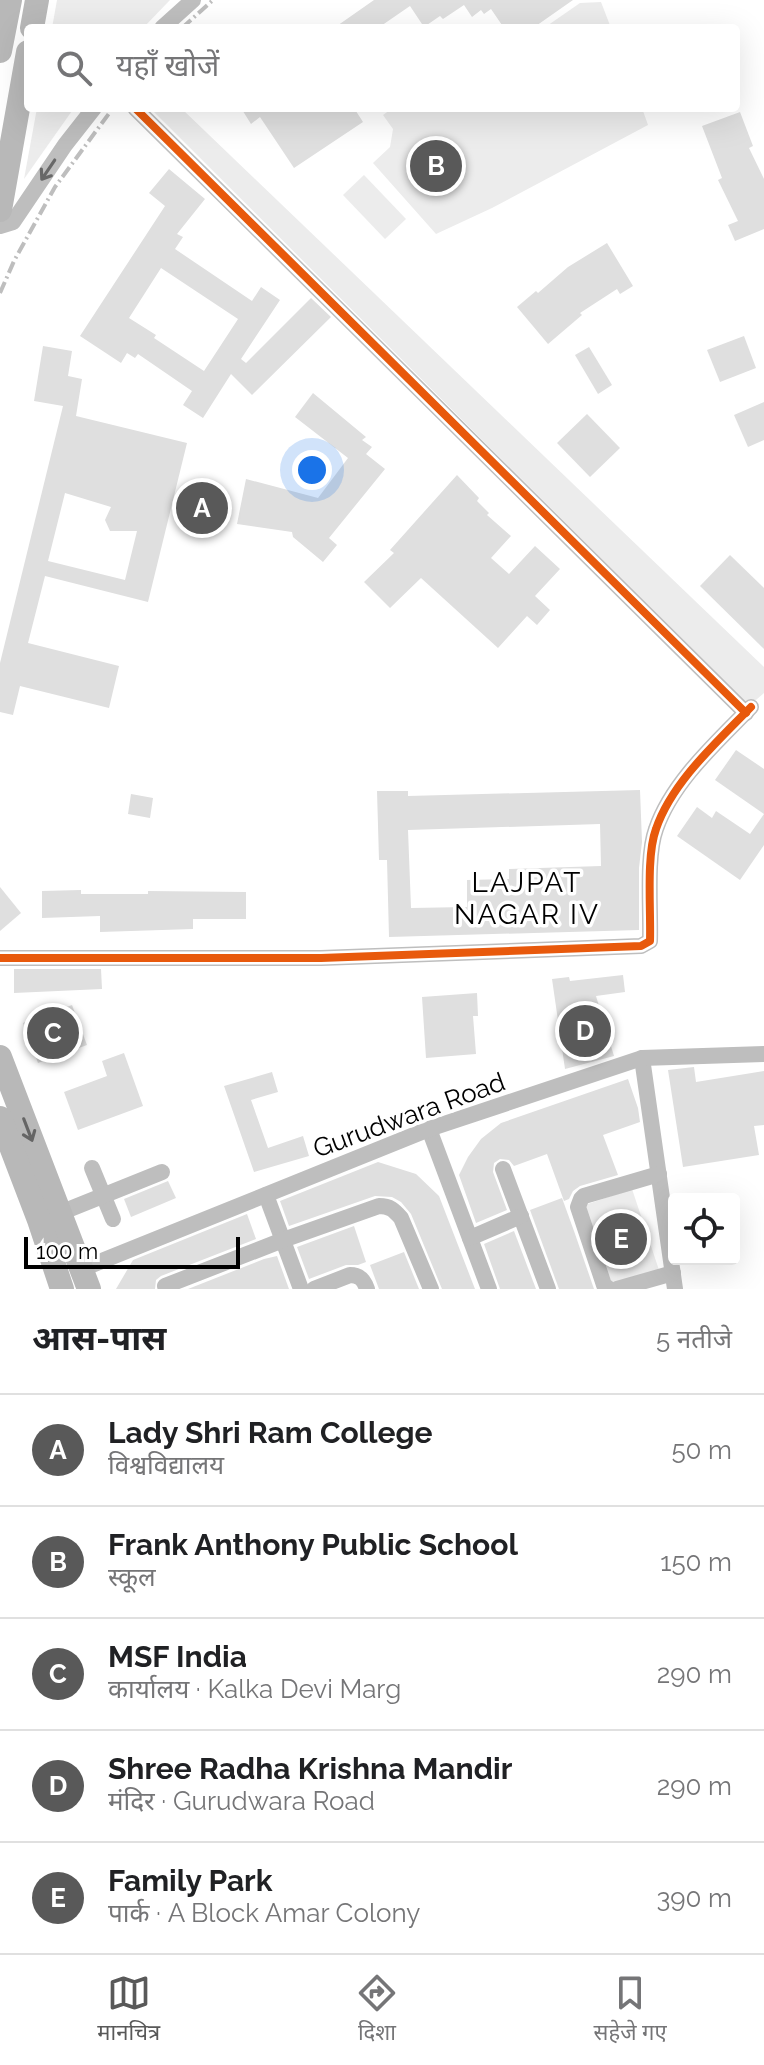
<!DOCTYPE html>
<html lang="hi">
<head>
<meta charset="utf-8">
<style>
	:root { --surface:#fff; --page:#f6f6f6; --text:#202124; --muted:#757577; --line:#e0e0e0; --accent:#595959 }
	body { margin:0; font-family:Raleway,"Noto Sans Devanagari",sans-serif; background:var(--page); color:var(--text) }
	.controls { position:absolute; right:24px; bottom:24px; display:grid; overflow:hidden; border-radius:8px; box-shadow:0 8px 32px #0002 }
	.controls button { width:72px; height:72px; display:grid; place-items:center; padding:0; border:0; border-bottom:2px solid var(--line); background:var(--surface); color:var(--text); font:40px sans-serif }
	.scale { position:absolute; left:24px; bottom:20px; width:216px; box-sizing:border-box; padding-left:8px; border:4px solid #000; border-top:0; font-size:22px; line-height:28px; white-space:nowrap; color:#000; -webkit-text-stroke:6px #fff; paint-order:stroke }
	.you { position:absolute; left:312px; top:470px; width:28px; height:28px; margin:-20px; border:6px solid #fff; border-radius:50%; background:#1a73e8; box-shadow:0 0 0 12px #1a73e833 }
	.badge { display:grid; place-items:center; width:52px; height:52px; border-radius:50%; background:var(--accent); color:#fff; font-size:26px; font-weight:700 }
	.pin { position:absolute; translate:-50% -50%; border:4px solid #fff; box-shadow:0 2px 8px #0006 }
	.list { margin:0; padding:0; list-style:none }
	h2 { display:flex; justify-content:space-between; align-items:center; height:104px; margin:0; padding:0 32px; font-size:34px }
	h2 small { font-size:26px; font-weight:400; color:var(--muted) }
	.list li { display:grid; grid-template-columns:52px 1fr auto; gap:24px; align-items:center; box-sizing:border-box; height:112px; padding:0 32px; border-top:2px solid var(--line) }
	.list b { display:block; font-size:30px; white-space:nowrap }
	.list p { margin:0; font-size:26px; white-space:nowrap; color:var(--muted) }
	.list em { font-size:26px; font-style:normal; color:var(--muted) }
	.icon { flex:none; width:44px; height:44px; fill:none; stroke:currentColor; stroke-width:2; stroke-linecap:round; stroke-linejoin:round }
	.map { position:relative; flex:none; width:764px; height:1289px; overflow:hidden }
	.search { position:absolute; background:var(--surface); box-shadow:0 8px 32px #0002; left:24px; right:24px; top:24px; height:88px; display:flex; align-items:center; gap:20px; box-sizing:border-box; padding:0 28px; border-radius:8px; color:var(--muted); font-size:30px }
	.sheet { height:664px; background:var(--surface) }
	nav { display:flex; justify-content:space-around; align-items:center; box-sizing:border-box; height:112px; border-top:2px solid var(--line); background:var(--surface); font-size:22px; color:var(--muted) }
	nav a { display:grid; justify-items:center; gap:4px }
	nav .on { color:var(--accent) }
	.map>svg:first-child { display:block }
	.green { fill:#ececec }
	.building { fill:#dfdfdf; fill-rule:evenodd }
	.lines { fill:none; stroke-linecap:round; stroke-linejoin:round }
	.street { stroke:#bebebe; stroke-width:16 }
	.secondary { stroke:#b8b8b8; stroke-width:24 }
	.rail { stroke:#bebebe; stroke-width:4; stroke-dasharray:12 4 2 4; stroke-linecap:butt }
	.cycleway-casing { stroke:#fff; stroke-width:13 }
	.cycleway { stroke:#e8590c; stroke-width:8 }
	.oneway { stroke:#686868 }
	.oneway2 { stroke:#656565 }
	.labels { text-anchor:middle; dominant-baseline:central; stroke-width:7; stroke-linejoin:round; paint-order:stroke }
	.street-label { font-size:26px; fill:#000; stroke:#fff }
	.neighbourhood-label { font-size:28px; letter-spacing:2px; fill:#000; stroke:#fff }
</style>
</head>
<body>
<div class="map">
<svg width="764" height="1289" viewBox="0 0 764 1289">
	<rect width="100%" height="100%" fill="#fff"/>
	<g class="green">
		<polygon points="57,0 170,0 143,28 52,28"/>
		<polygon points="601,2 611,28 544,28 580,3"/>
		<polygon points="37,108 74,108 24,179"/>
		<polygon points="150,108 181,108 764,667 764,693 749,706"/>
		<polygon points="393,108 642,108 648,125 492,208 436,234 373,163 390,147 393,129 383,115"/>
		<polygon points="364,175 406,219 385,239 343,195"/>
		<polygon points="632,1189 660,1273 614,1289 582,1206"/>
	</g>
	<g class="building">
		<polygon points="374,0 573,0 533,28 504,28 491,9 484,14 481,10 472,17 464,5 443,19 440,16 424,27 410,6 378,28 334,28"/>
		<polygon points="241,108 354,108 363,122 294,168 260,117 251,124"/>
		<polygon points="740,112 753,146 749,148 764,179 764,229 735,241 728,225 738,221 718,180 722,178 702,126"/>
		<path d="M169,169L205,199L177,234L183,237L175,249L252,301L261,287L280,300L241,359L246,363L311,298L331,317L252,395L231,374L203,418L183,405L192,391L138,354L135,358L127,353L121,363L80,336L165,206L149,193ZM161,268L238,319L204,371L154,338L156,335L129,318Z"/>
		<polygon points="607,243 633,286 620,294 617,289 580,313 582,315 548,344 517,307 536,291 538,293 568,267"/>
		<polygon points="744,336 756,368 720,382 707,350"/>
		<path d="M43,346L72,351L68,376L82,379L76,416L187,443L148,602L45,576L28,643L119,666L109,708L20,686L13,715L0,712V663L63,406L34,401ZM65,493L111,507L105,520L110,531H137L125,580L48,561Z"/>
		<polygon points="589,347 612,385 598,394 575,355"/>
		<polygon points="313,393 366,437 362,440 372,447 366,454 385,469 329,538 337,545 323,562 293,537 292,532 237,524 246,479 318,498 348,458 295,417"/>
		<polygon points="764,402 764,440 748,447 734,415"/>
		<polygon points="587,414 620,448 590,477 557,443"/>
		<polygon points="457,475 479,498 477,501 489,513 487,515 511,536 491,558 509,574 535,546 560,569 535,596 550,610 537,625 527,616 498,648 421,578 390,608 364,582 394,553 390,550"/>
		<polygon points="730,555 764,588 764,649 700,586"/>
		<polygon points="736,750 764,769 764,845 740,880 677,836 697,807 712,818 716,811 750,834 764,814 715,780"/>
		<path d="M640,790L642,842L639,868V930L389,937L387,860H379L377,791H408V796ZM600,824L601,866L509,869V879L467,880V907L411,908L408,830Z"/>
		<polygon points="131,794 153,798 150,818 128,814"/>
		<polygon points="0,887 21,913 0,931"/>
		<polygon points="81,890 81,894 148,894 148,891 246,892 246,919 193,919 193,929 100,932 100,916 42,918 42,891"/>
		<polygon points="14,969 101,969 102,989 14,993"/>
		<polygon points="623,975 625,992 596,996 614,1056 565,1069 552,979 569,977 570,981"/>
		<polygon points="477,993 478,1016 473,1016 476,1054 426,1058 422,997"/>
		<polygon points="72,1005 87,1045 38,1063 23,1023"/>
		<polygon points="124,1053 143,1106 78,1130 64,1092 107,1076 102,1061"/>
		<polygon points="694,1067 696,1082 764,1071 764,1125 754,1126 759,1155 683,1167 668,1070"/>
		<polygon points="272,1072 278,1092 251,1100 268,1148 303,1136 309,1156 254,1172 224,1086"/>
		<polygon points="628,1079 638,1108 640,1122 603,1135 618,1175 580,1186 573,1191 569,1199 564,1201 547,1154 514,1166 509,1160 500,1159 494,1163 493,1172 507,1210 476,1223 459,1175 468,1157 481,1139 501,1123"/>
		<polygon points="378,1162 416,1174 439,1196 475,1289 442,1289 411,1214 401,1202 392,1197 375,1196 289,1226 280,1201"/>
		<polygon points="168,1181 176,1198 131,1217 124,1199"/>
		<polygon points="562,1198 574,1231 594,1289 559,1289 530,1210"/>
		<polygon points="247,1214 256,1239 161,1276 156,1280 155,1289 116,1289 133,1260"/>
		<polygon points="354,1226 366,1262 358,1265 346,1265 309,1279 297,1247"/>
		<polygon points="514,1231 536,1289 500,1289 484,1244"/>
		<polygon points="404,1252 419,1289 379,1289 370,1265"/>
		<polygon points="277,1256 289,1289 188,1289 264,1259"/>
	</g>
	<g class="lines">
		<g class="street">
			<polyline points="162,28 193,0"/>
			<polyline points="135,108 746,713"/>
			<polyline points="0,226 13,222 65,145 94,108"/>
			<path d="M0,958H321L641,946L650,941C651,910 646,856 656,829C672,782 717,742 751,707"/>
			<polyline points="642,1058 675,1289"/>
			<polyline points="429,1129 489,1289"/>
			<polyline points="92,1168 113,1219"/>
			<polyline points="503,1169 548,1289"/>
			<polyline points="266,1195 301,1289"/>
			<polyline points="60,1213 162,1172"/>
			<polyline points="470,1238 521,1216"/>
			<polyline points="82,1269 429,1129 642,1058 764,1054"/>
			<path d="M165,1286L283,1240L379,1206C390,1206 394,1210 401,1218L431,1289"/>
			<path d="M314,1289L350,1275C360,1275 364,1280 367,1289"/>
			<polyline points="609,1289 604,1285 578,1207 581,1199 584,1196 659,1174"/>
			<polyline points="617,1289 673,1273"/>
		</g>
		<g class="secondary">
			<polyline points="32,28 37,0"/>
			<polyline points="0,51 10,0"/>
			<polyline points="0,210 28,52"/>
			<polyline points="0,1057 89,1289"/>
			<polyline points="0,1118 39,1220 62,1289"/>
		</g>
		<g class="rail">
			<polyline points="182,28 213,0"/>
			<polyline points="0,293 14,261 55,187 113,108"/>
		</g>
		<defs>
			<g id="cycleway">
				<polyline points="135,108 746,713"/>
				<path d="M0,958H321L641,946L650,941C651,910 646,856 656,829C672,782 717,742 751,707"/>
			</g>
		</defs>
		<use href="#cycleway" class="cycleway-casing"/>
		<use href="#cycleway" class="cycleway"/>
	</g>
	<defs><path id="oneway-shaft" d="M-6 0H5M1.5-3L5.5 0L1.5 3" fill="none" stroke-width="1.6" stroke-linecap="round" stroke-linejoin="round" transform="scale(2)"/></defs>
	<use class="oneway" href="#oneway-shaft" transform="translate(48 170) rotate(124)"/>
	<use class="oneway2" href="#oneway-shaft" transform="translate(28 1130) rotate(69)"/>
	<g class="labels">
		<g class="street-label">
			<text transform="translate(409 1115) rotate(-20)">Gurudwara Road</text>
		</g>
		<g class="neighbourhood-label">
			<text x="527" y="882">LAJPAT<tspan x="527" dy="32">NAGAR IV</tspan></text>
		</g>
	</g>
</svg>
<div class="controls">
<button><svg class="icon" aria-label="locate" viewBox="0 0 24 24"><circle cx="12" cy="12" r="6"/><path d="M12 2v4M12 18v4M2 12h4M18 12h4"/></svg></button>
</div>
<div class="scale">100 m</div>
<div class="you"></div>
<div class="pin badge" style="left:202px;top:508px">A</div>
<div class="pin badge" style="left:436px;top:166px">B</div>
<div class="pin badge" style="left:53px;top:1033px">C</div>
<div class="pin badge" style="left:585px;top:1031px">D</div>
<div class="pin badge" style="left:621px;top:1239px">E</div>
<div class="search"><svg class="icon" aria-label="search" viewBox="0 0 24 24"><circle cx="10" cy="10" r="6"/><path d="M15 15l6 6"/></svg>यहाँ खोजें</div>
</div>
<section class="sheet">
<h2>आस-पास<small>5 नतीजे</small></h2>
<ul class="list">
<li><span class="badge">A</span><div><b>Lady Shri Ram College</b><p>विश्वविद्यालय</p></div><em>50 m</em></li>
<li><span class="badge">B</span><div><b>Frank Anthony Public School</b><p>स्कूल</p></div><em>150 m</em></li>
<li><span class="badge">C</span><div><b>MSF India</b><p>कार्यालय · Kalka Devi Marg</p></div><em>290 m</em></li>
<li><span class="badge">D</span><div><b>Shree Radha Krishna Mandir</b><p>मंदिर · Gurudwara Road</p></div><em>290 m</em></li>
<li><span class="badge">E</span><div><b>Family Park</b><p>पार्क · A Block Amar Colony</p></div><em>390 m</em></li>
</ul>
</section>
<nav>
<a class="on"><svg class="icon" aria-label="map" viewBox="0 0 24 24"><path d="M3 6l6-2 6 2 6-2v14l-6 2-6-2-6 2zM9 4v14M15 6v14"/></svg>मानचित्र</a>
<a><svg class="icon" aria-label="directions" viewBox="0 0 24 24"><path d="M12 3l9 9-9 9-9-9zM9 14v-3h6M13 9l2 2-2 2"/></svg>दिशा</a>
<a><svg class="icon" aria-label="saved" viewBox="0 0 24 24"><path d="M7 4h10v16l-5-4-5 4z"/></svg>सहेजे गए</a>
</nav>
</body>
</html>
